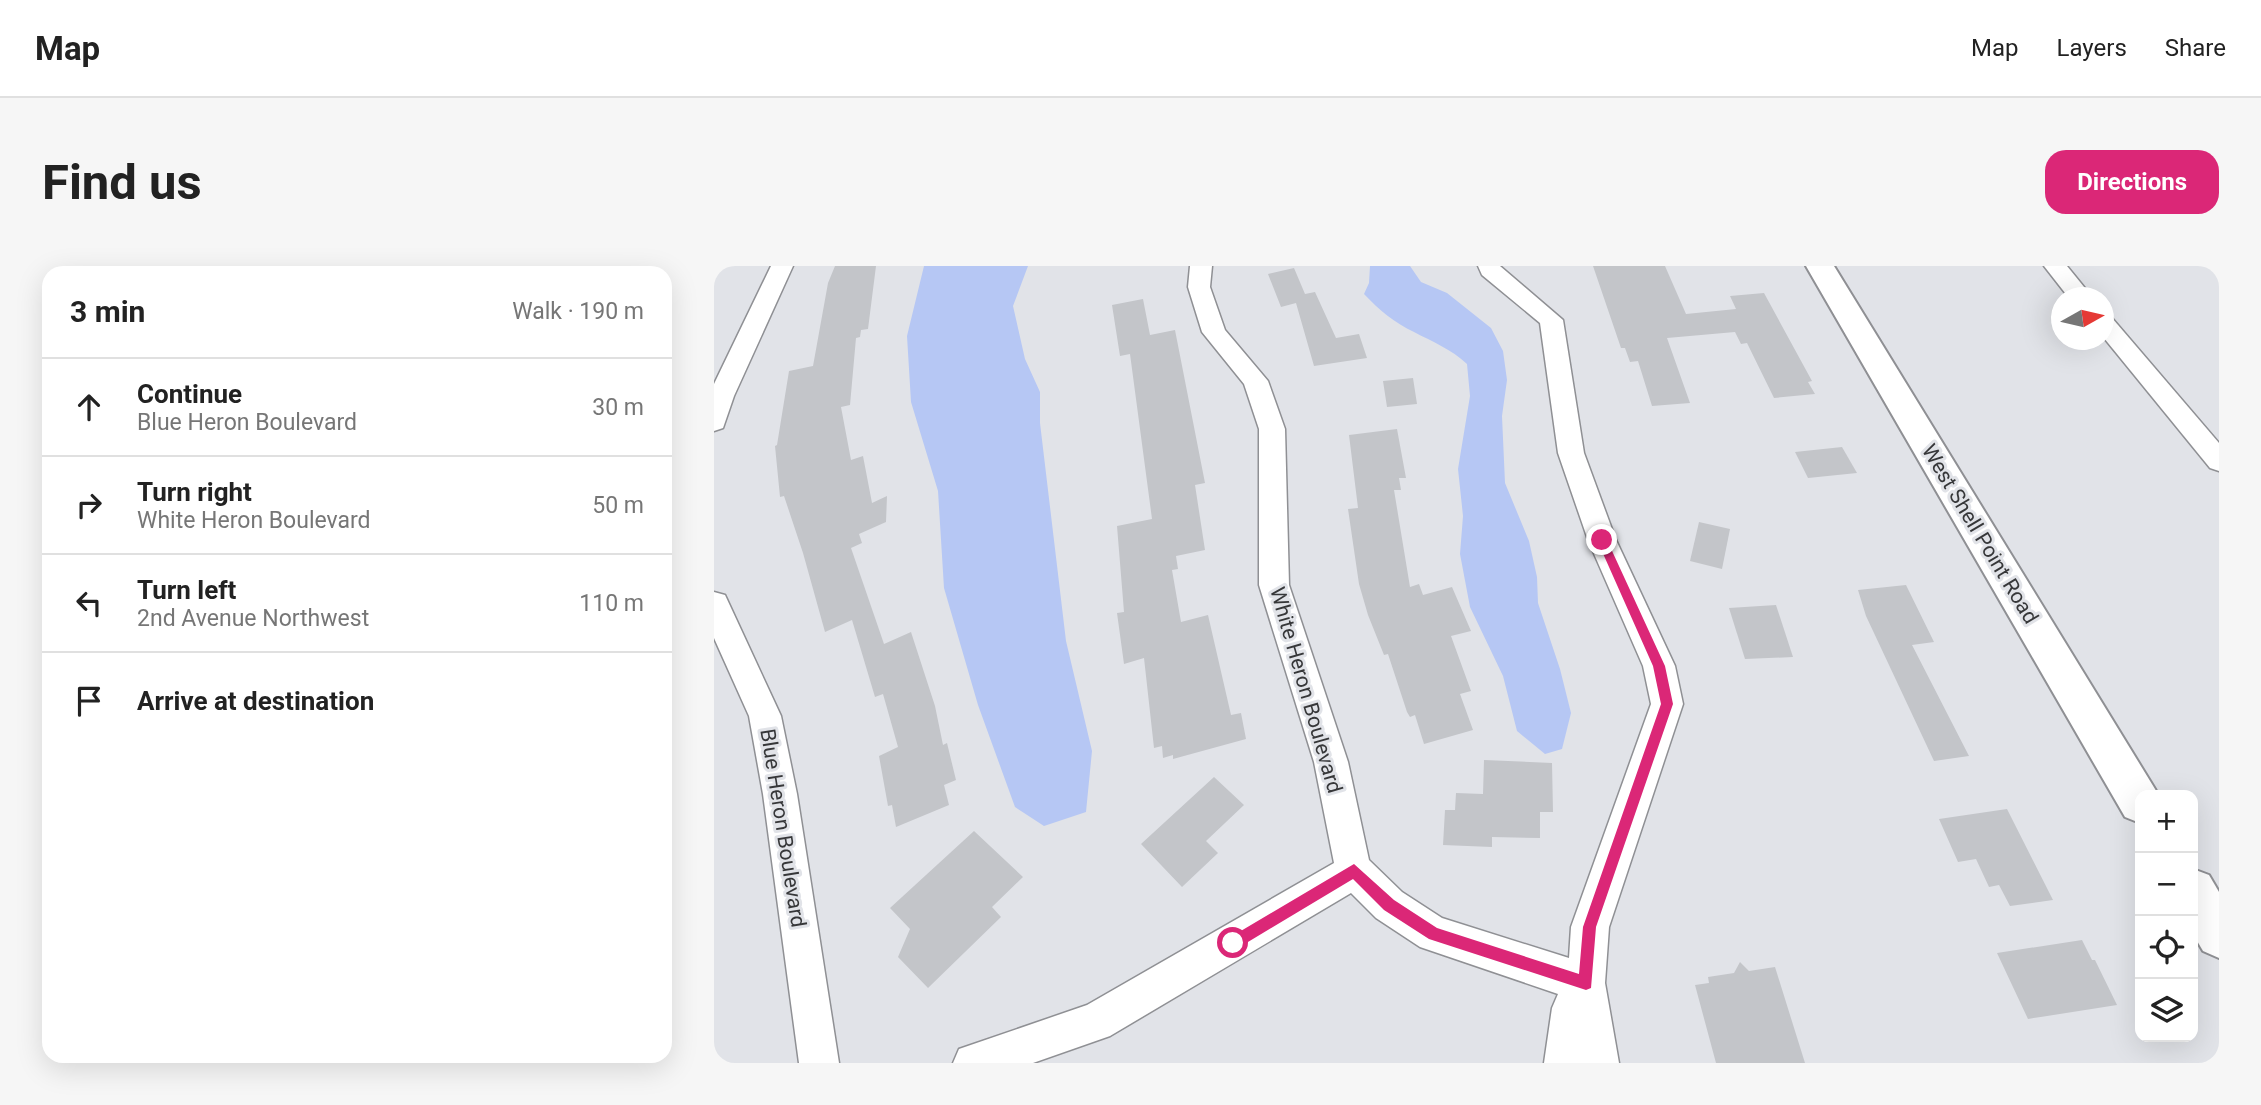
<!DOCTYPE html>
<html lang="en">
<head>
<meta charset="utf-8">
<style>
	:root { --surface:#fff; --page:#f6f6f6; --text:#222; --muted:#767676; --line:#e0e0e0; --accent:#db2777 }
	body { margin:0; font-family:Roboto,sans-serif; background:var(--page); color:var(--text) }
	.controls { position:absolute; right:21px; bottom:21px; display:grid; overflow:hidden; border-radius:14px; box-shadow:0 7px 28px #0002 }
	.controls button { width:63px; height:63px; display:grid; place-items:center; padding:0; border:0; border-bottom:2px solid var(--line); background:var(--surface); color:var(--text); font:35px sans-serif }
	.compass { position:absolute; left:1337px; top:21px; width:63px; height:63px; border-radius:50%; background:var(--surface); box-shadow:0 7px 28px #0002; rotate:82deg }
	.stop { position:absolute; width:21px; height:21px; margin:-16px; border:5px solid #db2777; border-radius:50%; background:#fff }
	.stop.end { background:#db2777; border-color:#fff; box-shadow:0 2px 7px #0008 }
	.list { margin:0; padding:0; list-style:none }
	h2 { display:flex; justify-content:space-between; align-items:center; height:91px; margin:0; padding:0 28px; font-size:30px }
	h2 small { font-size:23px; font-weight:400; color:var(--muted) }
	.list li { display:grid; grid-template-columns:46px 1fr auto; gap:21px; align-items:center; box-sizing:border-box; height:98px; padding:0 28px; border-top:2px solid var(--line) }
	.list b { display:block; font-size:26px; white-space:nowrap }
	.list p { margin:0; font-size:23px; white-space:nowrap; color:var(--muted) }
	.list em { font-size:23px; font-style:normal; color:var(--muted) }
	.icon { flex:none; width:38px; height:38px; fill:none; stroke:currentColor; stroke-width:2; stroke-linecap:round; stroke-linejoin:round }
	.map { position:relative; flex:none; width:1505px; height:797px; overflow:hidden; border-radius:21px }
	header { display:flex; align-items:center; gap:42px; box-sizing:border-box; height:98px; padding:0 35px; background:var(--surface); border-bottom:2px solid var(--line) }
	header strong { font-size:33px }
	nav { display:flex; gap:38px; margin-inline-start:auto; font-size:24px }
	.intro { display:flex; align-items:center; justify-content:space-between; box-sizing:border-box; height:168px; padding:0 42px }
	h1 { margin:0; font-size:49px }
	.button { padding:18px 32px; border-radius:21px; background:var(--accent); color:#fff; font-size:24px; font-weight:700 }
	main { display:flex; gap:42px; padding:0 42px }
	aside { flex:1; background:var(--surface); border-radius:21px; box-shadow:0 7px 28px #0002 }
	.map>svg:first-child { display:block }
	.water { fill:#b6c7f4 }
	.building { fill:#c3c5c9 }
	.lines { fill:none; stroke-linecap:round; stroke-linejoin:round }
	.street-casing { stroke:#8f9094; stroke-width:3 }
	.secondary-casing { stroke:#8f9094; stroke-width:4 }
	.street { fill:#fff; fill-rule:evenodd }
	.secondary { fill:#fff; fill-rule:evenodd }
	.route { fill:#db2777 }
	.labels { text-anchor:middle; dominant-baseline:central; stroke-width:6; stroke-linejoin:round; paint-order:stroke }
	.street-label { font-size:21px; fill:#363739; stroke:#e1e3e8 }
</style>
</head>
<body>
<header>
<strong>Map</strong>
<nav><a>Map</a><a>Layers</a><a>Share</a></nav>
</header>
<div class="intro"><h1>Find us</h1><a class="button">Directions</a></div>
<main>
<aside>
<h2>3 min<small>Walk · 190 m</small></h2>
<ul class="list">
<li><svg class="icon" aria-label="ahead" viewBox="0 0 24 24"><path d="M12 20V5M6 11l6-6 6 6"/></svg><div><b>Continue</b><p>Blue Heron Boulevard</p></div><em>30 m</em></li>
<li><svg class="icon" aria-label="right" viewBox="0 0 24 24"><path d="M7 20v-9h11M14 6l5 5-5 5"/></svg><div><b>Turn right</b><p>White Heron Boulevard</p></div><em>50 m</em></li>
<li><svg class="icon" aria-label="left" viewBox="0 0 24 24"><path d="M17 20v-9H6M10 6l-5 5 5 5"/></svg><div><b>Turn left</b><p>2nd Avenue Northwest</p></div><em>110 m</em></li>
<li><svg class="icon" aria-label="arrive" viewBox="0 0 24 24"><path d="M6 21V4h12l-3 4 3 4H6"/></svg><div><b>Arrive at destination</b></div></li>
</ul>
</aside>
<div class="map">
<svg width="1505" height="797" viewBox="0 0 1505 797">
	<rect width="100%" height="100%" fill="#e1e3e8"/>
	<g class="water">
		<polygon points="210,0 314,0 299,40 311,93 326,126 326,157 352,375 378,485 372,546 330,560 301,541 264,439 230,322 224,225 197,136 193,70"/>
		<path d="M656,0H696L707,16L733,27L777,62L789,85L793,114L788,150L791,217L815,275L823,311L824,337L846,403L857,447L848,483L831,488L803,465L789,410L756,341L746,288L749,250L744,203L756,130L753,98C737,83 719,76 700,66C681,57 665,44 650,28L655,17Z"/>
	</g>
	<g class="building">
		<polygon points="121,0 162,0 154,63 147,64 146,71 142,72 136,139 127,141 137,194 149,190 158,237 173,230 172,256 145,268 148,277 137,282 170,378 197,366 221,440 229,479 233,477 242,514 230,519 235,539 182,561 178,539 174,540 165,490 184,481 169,428 161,431 138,354 111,366 89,287 70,230 66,231 61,180 63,179 75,105 99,100 114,17"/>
		<polygon points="879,0 951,0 972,48 1022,43 1016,30 1050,27 1098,115 1094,116 1101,128 1060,132 1033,77 1027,78 1021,66 953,72 976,137 938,140 924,95 916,96 911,82 907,82"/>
		<polygon points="580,2 591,28 601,26 622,72 645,68 653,92 600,100 582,37 567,41 554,8"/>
		<polygon points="429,33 436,69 461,64 491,217 481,219 491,284 462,290 464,303 458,304 467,356 494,349 517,449 527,447 532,473 459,493 459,489 449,492 448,480 440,482 430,392 410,398 403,347 410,346 403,260 438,253 416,88 406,90 398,39"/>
		<polygon points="699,112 703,138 673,141 669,115"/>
		<polygon points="683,163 692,212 685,212 687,224 680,224 696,321 705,318 709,329 738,321 757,365 737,370 757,425 746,428 759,464 710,478 701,449 696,451 693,446 674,388 670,389 654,349 645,318 634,243 644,242 635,169"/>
		<polygon points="1128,181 1143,207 1094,212 1081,186"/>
		<polygon points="985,256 1016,263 1008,303 976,295"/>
		<polygon points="1192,319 1220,376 1198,379 1255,490 1220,495 1152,350 1144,324"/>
		<polygon points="1062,339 1079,391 1031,393 1015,342"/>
		<polygon points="770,494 838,497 839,546 826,546 826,572 778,571 778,581 729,579 731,544 741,544 742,527 769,528"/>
		<polygon points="500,511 530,539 492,575 504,587 468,621 427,578"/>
		<polygon points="1293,543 1339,634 1296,640 1285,619 1275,621 1262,593 1244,596 1225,553"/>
		<polygon points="260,565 309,611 278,641 287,651 214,722 184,691 196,663 176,642"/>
		<polygon points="1368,674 1378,694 1381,694 1403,739 1314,753 1283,687"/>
		<polygon points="1026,696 1035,705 1061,701 1091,797 1002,797 981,719 995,717 994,711 1020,707"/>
	</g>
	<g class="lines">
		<defs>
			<g id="street">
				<polygon points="57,0 79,0 20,130 9,162 0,165 0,118"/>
				<polygon points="476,0 498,0 496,21 511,64 554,115 571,163 575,319 634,496 655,594 688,626 728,652 855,692 857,661 937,438 929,400 874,274 844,187 826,57 768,9 764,0 786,0 849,54 870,187 902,274 961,400 969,438 895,661 891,717 905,797 830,797 838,742 844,728 706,681 662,652 637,627 396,770 319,797 239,797 245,783 373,739 620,597 600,496 545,319 545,163 530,118 488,66 474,21"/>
				<polygon points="1330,0 1353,0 1379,32 1355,32"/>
				<polygon points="1390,49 1398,52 1505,177 1505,205 1496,202 1390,72"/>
				<polygon points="0,326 11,329 67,450 83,528 125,797 85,797 49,528 35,450 0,372"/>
			</g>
			<g id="secondary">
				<polygon points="1092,0 1120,0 1441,523 1444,529 1426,529 1426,557 1411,551"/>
				<polygon points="1479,603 1495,609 1505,626 1505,692 1489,685 1479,668"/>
			</g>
		</defs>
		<use href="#street" class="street-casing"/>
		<use href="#secondary" class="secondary-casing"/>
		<use href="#street" class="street"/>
		<use href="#secondary" class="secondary"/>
	</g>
	<polygon class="route" points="888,270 893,274 951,400 959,438 882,661 877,722 872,724 715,673 670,644 639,613 524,682 515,682 515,672 640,598 680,634 723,662 865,708 869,661 947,438 939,400 883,274"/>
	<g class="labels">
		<g class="street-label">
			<text transform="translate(1266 268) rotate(59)">West Shell Point Road</text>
			<text transform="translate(592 424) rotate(74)">White Heron Boulevard</text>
			<text transform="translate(69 562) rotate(81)">Blue Heron Boulevard</text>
		</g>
	</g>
</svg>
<div class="controls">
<button>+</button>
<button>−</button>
<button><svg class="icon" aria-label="locate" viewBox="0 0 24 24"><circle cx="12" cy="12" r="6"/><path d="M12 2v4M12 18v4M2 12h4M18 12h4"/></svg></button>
<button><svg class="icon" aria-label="layers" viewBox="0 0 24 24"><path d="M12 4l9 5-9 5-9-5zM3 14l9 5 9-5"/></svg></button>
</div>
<svg class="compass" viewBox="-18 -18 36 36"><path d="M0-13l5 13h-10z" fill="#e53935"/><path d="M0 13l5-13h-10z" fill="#767676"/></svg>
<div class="stop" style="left:519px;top:677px"></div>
<div class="stop end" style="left:888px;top:274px"></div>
</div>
</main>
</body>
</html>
